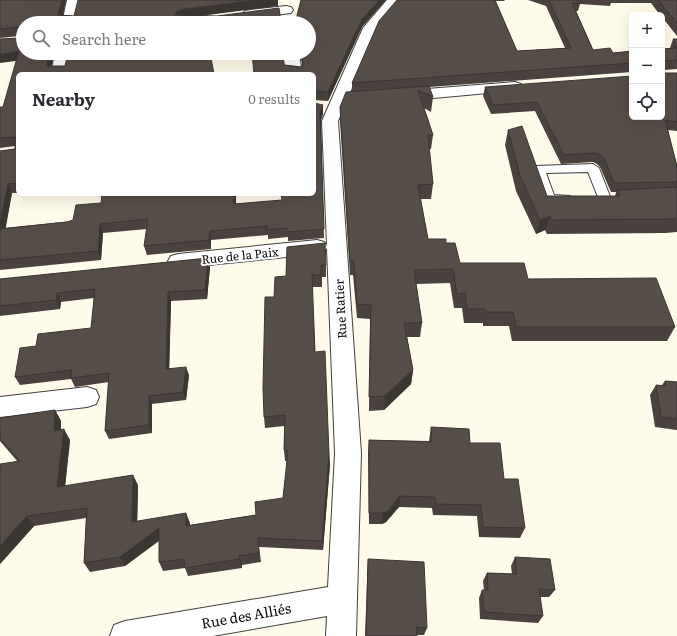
<!DOCTYPE html>
<html lang="en">
<head>
<meta charset="utf-8">
<style>
	:root { --surface:#fff; --page:#f7f7f7; --text:#2b2b33; --muted:#7c7c81; --line:#e1e1e2 }
	body { margin:0; font-family:Literata,serif; background:var(--page); color:var(--text) }
	.controls { position:absolute; right:12px; top:12px; display:grid; overflow:hidden; border-radius:6px; box-shadow:0 4px 16px #0002 }
	.controls button { width:36px; height:36px; display:grid; place-items:center; padding:0; border:0; border-bottom:1px solid var(--line); background:var(--surface); color:var(--text); font:20px sans-serif }
	.list { margin:0; padding:0; list-style:none }
	h2 { display:flex; justify-content:space-between; align-items:center; height:52px; margin:0; padding:0 16px; font-size:17px }
	h2 small { font-size:13px; font-weight:400; color:var(--muted) }
	.icon { flex:none; width:22px; height:22px; fill:none; stroke:currentColor; stroke-width:2; stroke-linecap:round; stroke-linejoin:round }
	.map { position:relative; flex:none; width:677px; height:636px; overflow:hidden }
	.search { position:absolute; background:var(--surface); box-shadow:0 4px 16px #0002; left:16px; top:16px; width:300px; height:44px; display:flex; align-items:center; gap:10px; box-sizing:border-box; padding:0 14px; border-radius:22px; color:var(--muted); font-size:15px }
	.panel { position:absolute; background:var(--surface); box-shadow:0 4px 16px #0002; left:16px; top:72px; width:300px; height:124px; border-radius:6px }
	.map>svg:first-child { display:block }
	.lines { fill:none; stroke-linecap:round; stroke-linejoin:round }
	.service-casing { stroke:#3f3f3f; stroke-width:2 }
	.minor-casing { stroke:#3f3f3f; stroke-width:2 }
	.service { fill:#fff; fill-rule:evenodd }
	.minor { fill:#fff; fill-rule:evenodd }
	.wall { fill:#49423e }
	.shaded-wall { fill:#3c3632 }
	.building { fill:#554d48; stroke:#3c3632 }
	.labels { text-anchor:middle; dominant-baseline:central; stroke-width:4; stroke-linejoin:round; paint-order:stroke }
	.street-label { font-size:12px; fill:#0c0c0c; stroke:#fff }
	.near-street-label { font-size:14px; fill:#0c0c0c; stroke:#fff }
</style>
</head>
<body>
<div class="map">
<svg width="677" height="636" viewBox="0 0 677 636">
	<rect width="100%" height="100%" fill="#fffbea"/>
	<g class="lines">
		<defs>
			<polygon id="service" points="593,164 599,168 611,199 610,202 600,202 588,172 546,173 554,195 570,196 571,199 570,202 549,204 544,203 533,169 535,166"/>
			<g id="minor">
				<polygon points="67,0 81,0 76,23 62,23"/>
				<polygon points="387,0 402,0 377,29 338,121 361,453 356,636 326,636 327,616 213,636 110,636 114,625 125,621 328,587 335,453 327,248 324,252 317,254 178,268 171,266 168,261 171,256 178,254 317,240 324,242 327,246 322,121 363,28"/>
				<polygon points="286,6 291,7 293,10 291,13 250,18 245,17 243,14 245,11 250,10"/>
				<polygon points="55,53 71,53 67,74 51,74"/>
				<polygon points="283,53 299,53 302,74 286,74"/>
				<polygon points="515,82 521,84 523,87 521,90 401,101 395,99 393,96 395,93 401,91"/>
				<polygon points="87,387 96,390 99,397 96,404 87,407 0,417 0,397"/>
			</g>
		</defs>
		<use href="#service" class="service-casing"/>
		<use href="#minor" class="minor-casing"/>
		<use href="#service" class="service"/>
		<use href="#minor" class="minor"/>
	</g>
	<g class="wall">
		<polygon points="0,0 66,0 63,15 74,16 278,6 201,15 281,23 23,23 23,53 54,53 51,66 65,66 210,53 18,74 18,193 12,193 5,228 236,204 282,200 314,194 314,103 323,114 321,121 324,238 288,241 288,237 268,239 268,235 211,240 211,249 147,255 144,246 147,229 103,233 101,260 0,270 0,151 15,149 15,146 0,148 0,107 3,107 17,61 20,36 0,38"/>
		<polygon points="397,0 505,0 504,1 495,1 517,51 565,48 546,6 528,0 677,0 677,36 662,17 662,15 660,15 651,3 611,3 610,6 580,4 578,11 576,11 593,50 613,53 632,51 632,72 429,87 433,97 431,112 424,108 433,135 431,149 429,149 433,184 431,199 420,199 428,239 446,243 460,263 528,279 675,327 667,341 512,341 509,326 483,326 483,323 464,323 462,308 454,308 450,283 416,284 422,323 420,337 407,337 413,370 411,384 384,410 369,411 370,319 357,318 353,275 350,275 340,121 340,107 352,92 352,83"/>
		<polygon points="362,27 328,101 314,100 314,74 284,65 302,67 302,66 301,53 309,53"/>
		<polygon points="673,39 677,39 677,69 664,70 664,73 677,73 677,131 668,130 677,166 677,232 666,233 547,234 545,230 536,234 516,191 505,145 508,130 547,196 615,196 616,192 611,192 600,167 597,164 593,162 561,164 535,111 491,114 483,96 485,87 632,117 662,49 670,48"/>
		<polygon points="287,247 326,265 326,277 322,277 322,287 312,287 315,352 329,454 330,464 323,550 259,547 261,562 242,565 242,568 188,576 185,568 163,571 159,562 159,541 125,566 90,572 84,563 86,518 34,526 0,564 18,462 0,441 0,418 55,410 61,421 61,430 70,440 65,486 138,485 137,521 190,523 190,525 256,515 283,498 287,461 285,461 284,450 284,426 265,428 264,417 274,297 286,276"/>
		<polygon points="208,258 210,267 207,299 171,301 169,368 189,375 186,400 152,404 152,433 109,439 105,431 109,382 75,387 71,379 20,385 15,377 36,346 91,328 94,298 61,302 60,309 0,316 0,279"/>
		<polygon points="665,381 677,382 677,430 655,427 650,395 656,385 662,385"/>
		<polygon points="431,427 470,443 504,479 525,528 520,538 479,537 477,516 433,515 432,508 399,507 386,522 382,524 369,524 368,452 369,440 429,441"/>
		<polygon points="515,557 555,590 549,597 540,597 543,616 538,623 480,619 479,598 482,590 484,590 483,581 487,573 512,574 511,566"/>
		<polygon points="368,559 427,628 424,635 416,635 417,636 365,636"/>
	</g>
	<g class="shaded-wall">
		<polygon points="62,0 66,0 61,23 58,15"/>
		<polygon points="255,0 278,0 278,6 185,18 175,15 177,11 183,9"/>
		<polygon points="379,0 386,0 362,27 328,101 328,92 362,19"/>
		<polygon points="19,51 23,60 0,63 0,54"/>
		<polygon points="49,53 54,53 50,74 47,66"/>
		<polygon points="323,105 323,114 320,121 320,112"/>
		<polygon points="8,184 12,193 4,238 0,231 0,224"/>
		<polygon points="234,194 236,194 236,213 234,204"/>
		<polygon points="550,216 545,230 536,234 540,220"/>
		<polygon points="100,224 103,233 101,260 98,251"/>
		<polygon points="210,231 211,240 211,249 209,240"/>
		<polygon points="208,258 210,267 207,299 205,290"/>
		<polygon points="168,292 171,301 169,377 166,369"/>
		<polygon points="57,293 61,302 60,309 56,300"/>
		<polygon points="186,367 189,375 186,400 183,392"/>
		<polygon points="413,370 411,384 384,410 385,396"/>
		<polygon points="149,396 152,404 152,433 149,425"/>
		<polygon points="55,410 61,421 60,441 54,431"/>
		<polygon points="64,429 70,440 64,497 57,487"/>
		<polygon points="329,454 330,464 323,550 322,541"/>
		<polygon points="133,475 138,485 137,531 132,522"/>
		<polygon points="400,496 399,507 386,522 382,524 383,513"/>
		<polygon points="186,513 190,523 190,535 186,526"/>
		<polygon points="27,516 34,526 0,564 0,546"/>
		<polygon points="159,528 163,537 125,566 120,557"/>
		<polygon points="239,556 242,565 242,568 239,559"/>
	</g>
	<g class="building">
		<polygon points="0,0 62,0 58,15 74,16 78,0 255,0 183,9 177,11 175,15 217,16 279,8 281,23 23,23 23,53 49,53 47,66 65,66 68,53 210,53 214,74 18,74 18,183 8,184 0,224 0,151 15,149 15,137 0,138 0,107 3,107 19,51 0,54 0,39 20,38 21,27 0,29"/>
		<polygon points="301,0 379,0 362,19 328,92 314,91 314,74 254,74 252,53 282,53 284,65 302,67 303,65 301,53 309,53 309,23 295,23"/>
		<polygon points="397,0 495,0 517,51 571,48 549,0 579,0 580,3 572,3 593,50 610,48 613,53 632,51 632,63 352,83 379,21"/>
		<polygon points="658,0 677,0 677,23"/>
		<polygon points="673,39 677,39 677,45"/>
		<polygon points="677,48 677,60 664,61 664,73 677,73 677,122 665,120 677,166 677,182 614,183 604,158 600,155 596,153 564,155 537,102 493,105 485,87 632,76 632,117 662,117 662,49"/>
		<polygon points="429,86 433,97 418,90 433,135 428,135 433,184 418,185 428,239 446,239 446,243 455,243 460,263 524,263 528,279 656,278 675,327 516,327 513,312 486,312 486,309 467,309 465,293 457,294 453,269 414,270 422,323 404,323 413,370 385,396 369,397 371,305 357,304 354,261 350,261 340,107 346,92"/>
		<polygon points="314,103 323,105 320,112 324,229 287,232 287,228 267,230 267,226 210,231 209,240 144,246 148,219 100,224 98,251 0,260 0,229 67,222 73,220 76,205 101,203 102,194 234,194 234,204 282,200 281,194 314,194"/>
		<polygon points="522,126 547,196 620,196 617,190 677,187 677,219 551,220 550,216 540,220 520,176 508,130"/>
		<polygon points="325,243 326,265 321,265 321,275 312,275 315,352 325,351 329,454 322,541 258,538 259,553 239,556 239,559 185,568 184,559 159,562 159,528 120,557 84,563 87,508 27,516 0,546 0,464 20,461 0,439 0,418 55,410 54,431 64,429 57,487 133,475 132,522 186,513 186,526 256,515 255,502 283,498 288,451 284,450 285,415 264,417 263,388 265,297 274,297 275,277 286,276 287,247"/>
		<polygon points="208,258 205,290 168,292 166,369 186,367 183,392 149,396 149,425 105,431 109,373 71,378 72,370 15,377 20,348 36,346 38,334 91,328 95,289 57,293 56,300 0,306 0,279"/>
		<polygon points="665,381 677,382 677,419 661,417 656,385 666,386"/>
		<polygon points="431,427 469,429 470,443 500,443 504,479 518,479 525,528 483,527 481,505 436,504 435,497 400,496 388,511 383,513 369,513 369,440 432,442"/>
		<polygon points="515,557 550,559 555,590 539,589 543,616 484,612 482,590 488,590 487,573 517,574"/>
		<polygon points="368,559 424,562 427,628 416,627 417,636 366,636"/>
	</g>
	<g class="labels">
		<g class="street-label">
			<text transform="translate(240 255) rotate(-6)">Rue de la Paix</text>
			<text transform="translate(340 309) rotate(-93)">Rue Ratier</text>
		</g>
		<g class="near-street-label">
			<text transform="translate(246 615) rotate(-10)">Rue des Alliés</text>
		</g>
	</g>
</svg>
<div class="controls">
<button>+</button>
<button>−</button>
<button><svg class="icon" aria-label="locate" viewBox="0 0 24 24"><circle cx="12" cy="12" r="6"/><path d="M12 2v4M12 18v4M2 12h4M18 12h4"/></svg></button>
</div>
<div class="search"><svg class="icon" aria-label="search" viewBox="0 0 24 24"><circle cx="10" cy="10" r="6"/><path d="M15 15l6 6"/></svg>Search here</div>
<section class="panel">
<h2>Nearby<small>0 results</small></h2>
<ul class="list">
</ul>
</section>
</div>
</body>
</html>
